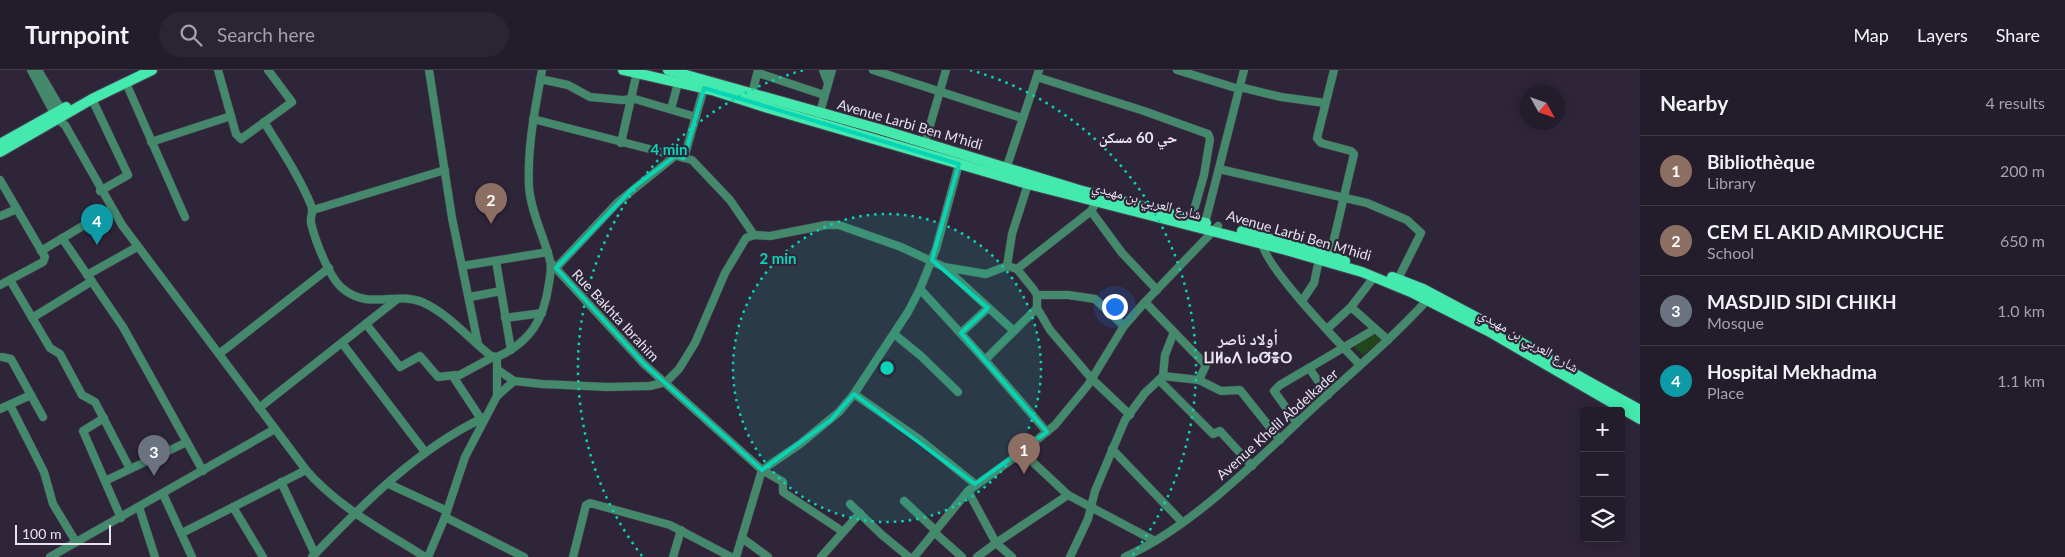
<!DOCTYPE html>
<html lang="en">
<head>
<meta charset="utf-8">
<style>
	:root { --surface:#231c2b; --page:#2b2533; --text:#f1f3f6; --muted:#a3a1a9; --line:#403a47; --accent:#07d5b6 }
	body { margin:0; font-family:Lato,"Noto Naskh Arabic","Noto Sans Tifinagh",sans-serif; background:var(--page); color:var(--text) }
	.controls { position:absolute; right:15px; bottom:15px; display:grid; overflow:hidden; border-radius:5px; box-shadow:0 2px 12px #0003 }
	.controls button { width:45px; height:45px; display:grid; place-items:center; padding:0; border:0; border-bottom:1px solid var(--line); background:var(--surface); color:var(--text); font:25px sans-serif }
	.compass { position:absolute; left:1520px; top:15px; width:45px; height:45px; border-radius:50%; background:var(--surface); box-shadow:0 2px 12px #0003; rotate:130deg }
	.scale { position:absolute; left:15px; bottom:12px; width:96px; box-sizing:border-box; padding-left:5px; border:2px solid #e9e3f0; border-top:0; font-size:14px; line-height:18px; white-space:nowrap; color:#e9e3f0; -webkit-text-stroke:4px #2f2539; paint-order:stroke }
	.you { position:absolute; left:1114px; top:236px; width:18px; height:18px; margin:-12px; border:4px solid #fff; border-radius:50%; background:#1a73e8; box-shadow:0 0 0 8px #1a73e833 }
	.badge { display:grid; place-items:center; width:32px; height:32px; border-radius:50%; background:var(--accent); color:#fff; font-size:16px; font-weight:700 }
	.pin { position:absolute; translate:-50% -41px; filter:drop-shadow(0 1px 2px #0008) }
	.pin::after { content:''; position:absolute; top:26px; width:18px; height:15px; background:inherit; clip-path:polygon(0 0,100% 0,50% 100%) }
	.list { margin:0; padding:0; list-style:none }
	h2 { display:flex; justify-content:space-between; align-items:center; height:65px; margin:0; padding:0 20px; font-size:21px }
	h2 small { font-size:16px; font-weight:400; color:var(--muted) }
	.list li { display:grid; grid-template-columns:32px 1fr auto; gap:15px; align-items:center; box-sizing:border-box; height:70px; padding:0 20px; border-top:1px solid var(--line) }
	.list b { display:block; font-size:19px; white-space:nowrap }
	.list p { margin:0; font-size:16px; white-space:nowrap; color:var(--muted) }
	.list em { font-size:16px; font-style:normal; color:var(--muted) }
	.icon { flex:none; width:28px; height:28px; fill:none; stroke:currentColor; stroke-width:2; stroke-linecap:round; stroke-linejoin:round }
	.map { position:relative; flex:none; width:1640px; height:487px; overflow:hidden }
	header { display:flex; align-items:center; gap:30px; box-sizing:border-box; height:70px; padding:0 25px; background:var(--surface); border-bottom:1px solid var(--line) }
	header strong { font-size:24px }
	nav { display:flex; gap:28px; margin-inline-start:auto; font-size:18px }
	.search { width:350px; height:45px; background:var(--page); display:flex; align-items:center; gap:12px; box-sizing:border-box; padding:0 18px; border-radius:28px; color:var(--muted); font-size:19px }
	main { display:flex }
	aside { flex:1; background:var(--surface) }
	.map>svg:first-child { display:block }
	.green { fill:#22461c }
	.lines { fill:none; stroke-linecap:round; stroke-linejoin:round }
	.minor-casing { stroke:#494053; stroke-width:9 }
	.major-casing { stroke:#494053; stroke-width:12 }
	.minor { stroke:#44896c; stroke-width:8 }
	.major { stroke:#43e9ad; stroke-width:10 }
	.marked { fill:none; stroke:#07d5b6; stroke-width:4; stroke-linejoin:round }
	.ring { fill:none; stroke:#07d5b6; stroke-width:2.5; stroke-dasharray:2.5 5 }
	.labels { text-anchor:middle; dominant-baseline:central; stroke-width:4.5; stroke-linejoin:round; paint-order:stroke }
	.street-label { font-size:14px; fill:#e9e3f0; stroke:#2f2539 }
	.neighbourhood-label { font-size:15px; font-weight:bold; fill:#e9e3f0; stroke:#2f2539 }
	.quarter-label { font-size:16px; font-weight:bold; fill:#e9e3f0; stroke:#2f2539 }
	.centre { fill:#07d5b6; stroke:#2f2539; stroke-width:2.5 }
	.ring-label { font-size:15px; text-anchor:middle; font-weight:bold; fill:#07d5b6; stroke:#2f2539; stroke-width:4.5; stroke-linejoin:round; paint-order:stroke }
</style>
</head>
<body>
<header>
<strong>Turnpoint</strong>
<div class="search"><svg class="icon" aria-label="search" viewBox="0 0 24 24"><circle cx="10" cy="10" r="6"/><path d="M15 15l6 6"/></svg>Search here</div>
<nav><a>Map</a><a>Layers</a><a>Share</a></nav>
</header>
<main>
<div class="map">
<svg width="1640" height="487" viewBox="0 0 1640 487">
	<rect width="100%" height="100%" fill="#2f2539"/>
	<polygon class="green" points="1375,262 1382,269 1363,285 1353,276"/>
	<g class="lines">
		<defs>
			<g id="minor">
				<path d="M31,0L57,49L65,55L122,155L306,400C339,438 384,461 425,487"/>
				<polyline points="38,0 64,44"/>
				<polyline points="218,0 236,64 241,69 292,32 268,0"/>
				<polyline points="429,0 452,148 478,274"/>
				<polyline points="823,0 828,13"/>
				<polyline points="873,0 1022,48"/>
				<polyline points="1177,0 1239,19"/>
				<polyline points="758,3 824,25"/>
				<polyline points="1037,7 1144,41 1208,64 1210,69 1204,105 1190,154"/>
				<polyline points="540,9 568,15 590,27 622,30 635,29 696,47"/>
				<polyline points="126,13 185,147"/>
				<polyline points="1240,17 1281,27 1325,33"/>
				<polyline points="752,24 758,0"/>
				<polyline points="92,29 128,105 100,121"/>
				<polyline points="671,39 678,13"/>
				<polyline points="819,46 832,0"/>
				<polyline points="533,49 692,90 730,130 754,165"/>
				<path d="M264,52C281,79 299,106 311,135C314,142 310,146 311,153C315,170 329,207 342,218C369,241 395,221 422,232C449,244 468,268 491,286L497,287C531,272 544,249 549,213C550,206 552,198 550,191C544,166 531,143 529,117C527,77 535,40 542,0"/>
				<polyline points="151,72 231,46"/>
				<polyline points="621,73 637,2"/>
				<polyline points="925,73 946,0"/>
				<polyline points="684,88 704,18"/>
				<polyline points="959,94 936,179 920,219 985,290"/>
				<polyline points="1219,99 1367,133 1407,150 1421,163 1398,209"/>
				<polyline points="1005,102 1039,0"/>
				<polyline points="0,110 45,187 43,192 0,215"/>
				<polyline points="313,140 445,100"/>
				<polyline points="1091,141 1122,183 1157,220"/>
				<polyline points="0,146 17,139"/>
				<polyline points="1205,153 1244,0"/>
				<polyline points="62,168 123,257 203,401"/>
				<path d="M1262,171C1261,193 1342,276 1360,295"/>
				<polyline points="41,181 111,139"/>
				<polyline points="1330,186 1354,84 1351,81 1321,73 1317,68 1334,0"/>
				<polyline points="496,191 511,280"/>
				<polyline points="551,193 644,294 762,400 736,487"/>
				<polyline points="462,196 548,182"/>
				<polyline points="1007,196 1012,164 1028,114"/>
				<polyline points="556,198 618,132 675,86"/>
				<polyline points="945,198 1014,261"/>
				<polyline points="1017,199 1091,141 1098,129"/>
				<polyline points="87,205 137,177"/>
				<polyline points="10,210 50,278 60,284 82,325 95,332 130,399"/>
				<polyline points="1037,225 1068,225 1095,229 1124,256"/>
				<polyline points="470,227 501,221"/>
				<polyline points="1302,231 1314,213 1320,185"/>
				<polyline points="1351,237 1388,270"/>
				<polyline points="1037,238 985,290 1047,362"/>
				<polyline points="32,248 92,211"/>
				<polyline points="505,248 542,243"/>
				<polyline points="366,254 400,297 420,286 438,307 456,305"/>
				<polyline points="1327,259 1351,237 1374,207"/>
				<polyline points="1174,262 1206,295 1199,310"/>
				<polyline points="961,263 988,238"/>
				<polyline points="894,264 921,286 958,322"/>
				<polyline points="342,273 425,382"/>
				<polyline points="219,284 329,198"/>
				<polyline points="2,287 11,289 43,347"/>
				<polyline points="498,300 514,311 542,314 607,317 650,316 666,312 679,299 695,273 725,203 746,168 754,165 770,166 826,155 839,155 901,177 944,197 986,204 1007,196 1017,199 1034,220 1037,225 1037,238 1050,260 1091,308 1130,345"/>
				<polyline points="1163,306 1199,310 1221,321 1240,320 1280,370"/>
				<polyline points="1159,310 1213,364 1220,361 1252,396"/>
				<polyline points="854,324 919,369 975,414"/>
				<polyline points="1328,325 1309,298 1375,259"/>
				<polyline points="497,326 497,287"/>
				<polyline points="10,335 44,402 53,434 76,472"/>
				<polyline points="259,338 396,230"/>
				<polyline points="0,339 31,325"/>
				<polyline points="104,348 83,361 121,448"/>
				<polyline points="481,349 454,308 493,287"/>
				<polyline points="1297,353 1274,321 1280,315 1309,298"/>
				<polyline points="1112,379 1182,452"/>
				<polyline points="1022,382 1068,425 1155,471"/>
				<polyline points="105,411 187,372"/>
				<polyline points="281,412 315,484"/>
				<polyline points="389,414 447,441"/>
				<polyline points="163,424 192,487"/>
				<polyline points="1068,425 996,473 968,421 1022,382 1055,355 1088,315 1124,256 1145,232"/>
				<polyline points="904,431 935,460"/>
				<polyline points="850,434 882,465 909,487"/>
				<polyline points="139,437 155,487"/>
				<polyline points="233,437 263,487"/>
				<polyline points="445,447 524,487"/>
				<polyline points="842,461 783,422 783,412 762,400 800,374 839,342 854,324 908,242 920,219"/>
				<polyline points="934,462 962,487"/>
				<polyline points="182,463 306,400"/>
				<polyline points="742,468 768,487"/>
				<polyline points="50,487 275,359"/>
				<path d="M312,487C362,435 418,378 485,347"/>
				<polyline points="428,487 445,447 465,387 497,326 514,311"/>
				<polyline points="573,487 586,435 590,433 670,455 731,487"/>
				<polyline points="673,487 681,460"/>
				<polyline points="821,487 860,443"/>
				<polyline points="914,487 968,421"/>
				<polyline points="977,487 996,473 1012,487"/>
				<polyline points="1070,487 1088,449 1095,421 1125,350 1145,323 1163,306 1165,285 1174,262 1145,232 1218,156"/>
				<path d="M1125,487C1195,455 1258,389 1314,337C1353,301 1394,267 1430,227"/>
			</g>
			<g id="major">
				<polyline points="623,0 715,21 768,38 1028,114 1286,180 1362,202 1413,223 1490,262 1640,349"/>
				<polyline points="668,0 879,59 1079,120 1206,153"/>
				<polyline points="0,74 66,37"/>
				<polyline points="0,82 92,29 152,0"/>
				<polyline points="1242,161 1345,191"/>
				<polyline points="1392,207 1423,219 1487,253"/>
				<polyline points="1517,270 1554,292"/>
				<polyline points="1573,303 1640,340"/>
			</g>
		</defs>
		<use href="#minor" class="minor-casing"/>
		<use href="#major" class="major-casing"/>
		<use href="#minor" class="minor"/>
		<use href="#major" class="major"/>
	</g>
	<path class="marked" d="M704,18L959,94L932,190L988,238L961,263L1047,362L975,414L854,324L831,350L762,400L644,294L556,198L633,118L675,86L684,88Z"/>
	<circle cx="887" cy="298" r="154" fill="#07d5b6" fill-opacity=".12"/>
	<g class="ring">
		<circle cx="887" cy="298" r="154"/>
		<path d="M642 486A309 309 0 0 1 804 0M970 0A309 309 0 0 1 1132 486"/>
	</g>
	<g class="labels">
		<g class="street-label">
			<text transform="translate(910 54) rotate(16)">Avenue Larbi Ben M'hidi</text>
			<text transform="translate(1147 130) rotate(15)">شارع العربي بن مهيدي</text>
			<text transform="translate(1299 165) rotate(16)">Avenue Larbi Ben M'hidi</text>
			<text transform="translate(616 245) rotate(47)">Rue Bakhta Ibrahim</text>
			<text transform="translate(1529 270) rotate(30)">شارع العربي بن مهيدي</text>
			<text transform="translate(1277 354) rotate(-42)">Avenue Khelil Abdelkader</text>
		</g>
		<g class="neighbourhood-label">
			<text x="1138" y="67">حي 60 مسكن</text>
		</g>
		<g class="quarter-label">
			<text x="1248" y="268">أولاد ناصر<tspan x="1248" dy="18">ⵡⵍⴰⴷ ⵏⴰⵚⴻⵔ</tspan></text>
		</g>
	</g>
	<circle cx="887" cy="298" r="8" class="centre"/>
	<g class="ring-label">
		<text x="669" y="85">4 min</text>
		<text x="778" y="194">2 min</text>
	</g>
</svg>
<div class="controls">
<button>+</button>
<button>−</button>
<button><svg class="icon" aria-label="layers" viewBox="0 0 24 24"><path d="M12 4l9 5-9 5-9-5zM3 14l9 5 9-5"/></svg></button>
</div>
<svg class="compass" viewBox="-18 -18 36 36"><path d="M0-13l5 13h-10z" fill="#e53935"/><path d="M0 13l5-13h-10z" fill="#a3a1a9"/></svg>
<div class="scale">100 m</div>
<div class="you"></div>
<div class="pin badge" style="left:1024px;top:404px;background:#8d6e63">1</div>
<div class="pin badge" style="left:491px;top:154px;background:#8d6e63">2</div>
<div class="pin badge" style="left:154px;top:406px;background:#6b7280">3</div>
<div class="pin badge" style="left:97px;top:175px;background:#0f9aa8">4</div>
</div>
<aside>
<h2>Nearby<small>4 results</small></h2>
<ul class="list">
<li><span class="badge" style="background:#8d6e63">1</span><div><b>Bibliothèque</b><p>Library</p></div><em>200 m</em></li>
<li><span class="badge" style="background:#8d6e63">2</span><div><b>CEM EL AKID AMIROUCHE</b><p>School</p></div><em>650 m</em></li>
<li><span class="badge" style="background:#6b7280">3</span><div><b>MASDJID SIDI CHIKH</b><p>Mosque</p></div><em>1.0 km</em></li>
<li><span class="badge" style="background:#0f9aa8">4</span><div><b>Hospital Mekhadma</b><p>Place</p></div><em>1.1 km</em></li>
</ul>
</aside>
</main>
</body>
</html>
